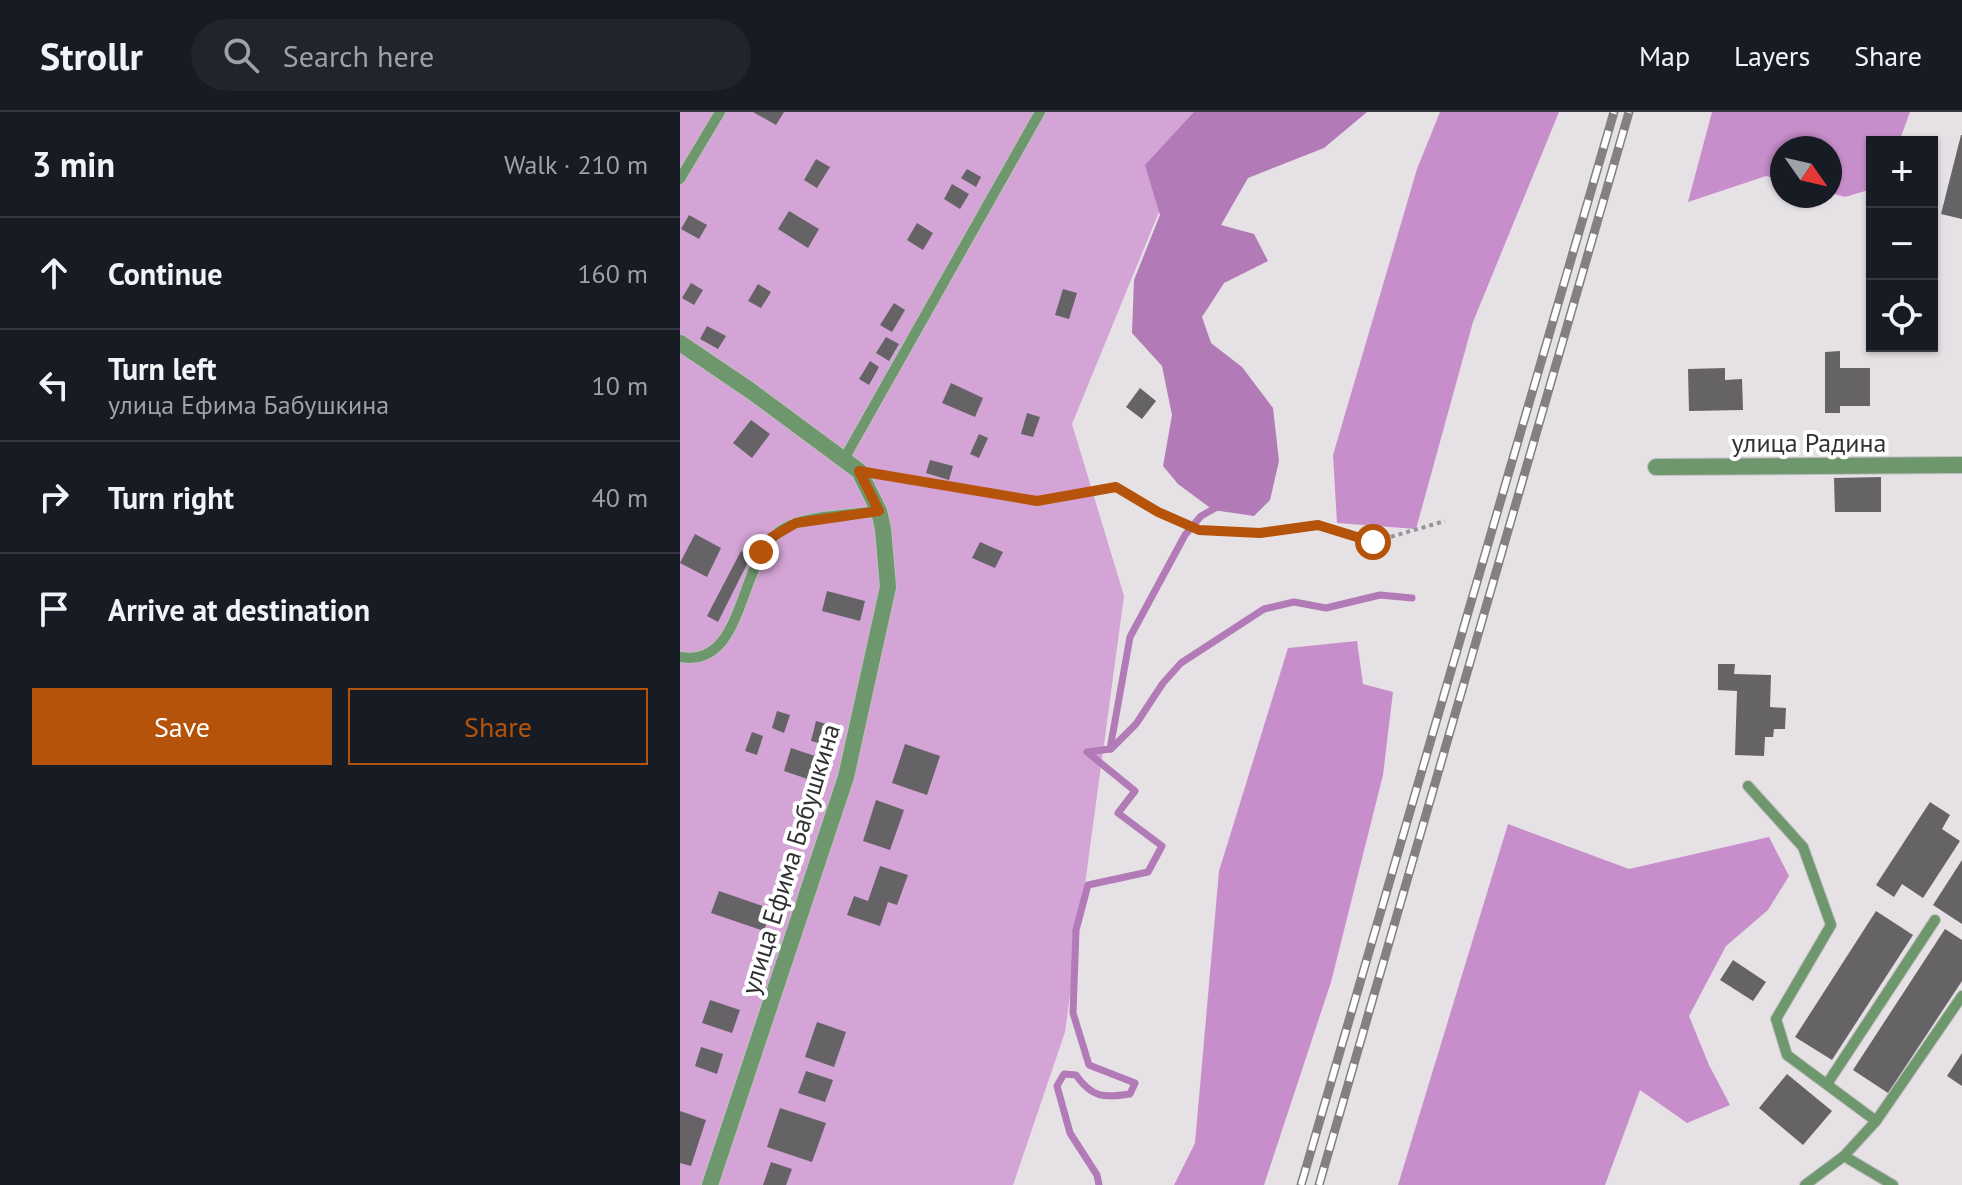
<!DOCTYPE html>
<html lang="en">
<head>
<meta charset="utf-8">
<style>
	:root { --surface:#171b24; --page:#20242c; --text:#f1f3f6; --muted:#9ea1a6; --line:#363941; --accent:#b45309 }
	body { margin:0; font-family:"PT Sans",sans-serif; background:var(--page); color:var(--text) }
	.controls { position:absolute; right:24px; top:24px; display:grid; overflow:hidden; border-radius:0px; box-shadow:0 2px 6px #0004 }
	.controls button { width:72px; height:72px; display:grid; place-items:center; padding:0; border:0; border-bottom:2px solid var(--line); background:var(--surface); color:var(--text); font:40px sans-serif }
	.compass { position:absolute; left:1090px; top:24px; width:72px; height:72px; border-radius:50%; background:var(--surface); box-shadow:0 2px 6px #0004; rotate:124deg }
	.stop { position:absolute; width:24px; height:24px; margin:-18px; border:6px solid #b45309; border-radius:50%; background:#fff }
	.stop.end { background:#b45309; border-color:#fff; box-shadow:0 2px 8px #0008 }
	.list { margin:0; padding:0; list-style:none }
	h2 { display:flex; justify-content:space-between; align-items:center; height:104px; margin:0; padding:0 32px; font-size:34px }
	h2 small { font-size:26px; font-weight:400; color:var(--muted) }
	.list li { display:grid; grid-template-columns:52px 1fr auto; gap:24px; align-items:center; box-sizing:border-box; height:112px; padding:0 32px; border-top:2px solid var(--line) }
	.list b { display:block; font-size:30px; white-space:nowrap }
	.list p { margin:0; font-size:26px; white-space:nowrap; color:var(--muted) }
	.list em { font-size:26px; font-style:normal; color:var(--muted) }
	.actions { display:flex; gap:16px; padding:24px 32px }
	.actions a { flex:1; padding:18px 0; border:2px solid var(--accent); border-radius:0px; text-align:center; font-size:28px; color:var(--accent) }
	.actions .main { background:var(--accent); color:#fff }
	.icon { flex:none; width:44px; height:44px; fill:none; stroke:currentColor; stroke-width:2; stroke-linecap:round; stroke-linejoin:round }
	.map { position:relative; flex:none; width:1282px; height:1073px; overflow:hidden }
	header { display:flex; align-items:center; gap:48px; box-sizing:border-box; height:112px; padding:0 40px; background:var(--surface); border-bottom:2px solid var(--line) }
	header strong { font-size:38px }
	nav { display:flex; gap:44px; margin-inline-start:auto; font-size:28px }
	.search { width:560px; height:72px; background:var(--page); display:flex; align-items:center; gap:20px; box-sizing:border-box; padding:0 28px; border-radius:44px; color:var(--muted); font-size:30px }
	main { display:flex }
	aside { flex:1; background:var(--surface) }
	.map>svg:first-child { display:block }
	.green { fill:#d3a4d5 }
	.forest { fill:#c88ecb }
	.water { fill:#b27ab6 }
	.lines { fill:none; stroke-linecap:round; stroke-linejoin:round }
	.stream { stroke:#b27ab6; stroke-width:7 }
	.building { fill:#666366 }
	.service-casing { stroke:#c1bec1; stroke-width:12 }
	.minor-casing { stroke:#c1bec1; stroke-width:18 }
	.path { stroke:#979497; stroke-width:4; stroke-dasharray:4 4; stroke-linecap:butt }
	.service { stroke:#6f976e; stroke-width:10 }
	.minor { stroke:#6f976e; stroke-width:16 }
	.rail-casing { stroke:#828082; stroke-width:9 }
	.rail { stroke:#fff; stroke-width:6; stroke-dasharray:18; stroke-linecap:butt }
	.route { stroke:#b45309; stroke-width:10 }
	.labels { text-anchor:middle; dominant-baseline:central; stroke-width:8; stroke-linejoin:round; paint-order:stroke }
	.street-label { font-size:26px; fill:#333133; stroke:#fff }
</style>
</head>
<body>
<header>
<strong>Strollr</strong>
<div class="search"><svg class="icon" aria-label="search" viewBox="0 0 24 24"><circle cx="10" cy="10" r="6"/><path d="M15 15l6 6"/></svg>Search here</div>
<nav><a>Map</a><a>Layers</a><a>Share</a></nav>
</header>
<main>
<aside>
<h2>3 min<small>Walk · 210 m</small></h2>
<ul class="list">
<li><svg class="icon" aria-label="ahead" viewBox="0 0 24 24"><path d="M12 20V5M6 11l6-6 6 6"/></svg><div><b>Continue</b></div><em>160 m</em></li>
<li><svg class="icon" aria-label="left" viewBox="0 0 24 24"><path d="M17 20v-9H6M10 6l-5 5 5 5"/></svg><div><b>Turn left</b><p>улица Ефима Бабушкина</p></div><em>10 m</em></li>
<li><svg class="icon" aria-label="right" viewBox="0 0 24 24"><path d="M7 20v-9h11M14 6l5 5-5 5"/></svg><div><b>Turn right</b></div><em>40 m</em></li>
<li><svg class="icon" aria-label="arrive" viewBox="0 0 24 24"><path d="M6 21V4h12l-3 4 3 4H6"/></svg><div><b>Arrive at destination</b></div></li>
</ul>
<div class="actions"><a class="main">Save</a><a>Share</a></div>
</aside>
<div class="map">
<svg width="1282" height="1073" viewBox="0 0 1282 1073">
	<rect width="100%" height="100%" fill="#e5e1e5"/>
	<polygon class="green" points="0,0 520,0 392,312 444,484 385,920 333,1073 0,1073"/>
	<g class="forest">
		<polygon points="760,0 879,0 793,210 736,417 657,411 653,343 737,57"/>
		<polygon points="1032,0 1230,0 1219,30 1192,30 1192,77 1165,85 1150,81 1150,36 1102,36 1102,68 1086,64 1008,90"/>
		<polygon points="677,529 683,572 713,580 703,663 651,870 584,1073 494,1073 515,1031 539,759 608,536"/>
		<polygon points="828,712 949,757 1089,725 1109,764 1088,798 1046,834 1009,904 1029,953 1050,993 1007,1011 960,978 925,1073 718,1073"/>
	</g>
	<polygon class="water" points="514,0 687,0 644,36 568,66 541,113 574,122 588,149 544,171 522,205 531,231 562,255 593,296 599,349 590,388 574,404 533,398 498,372 483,354 492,303 482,254 452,221 454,168 480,103 465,53"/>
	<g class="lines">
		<g class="stream">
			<polyline points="431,637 456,612 483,571 501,551 584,497 614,490 646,496 700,483 732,486"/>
			<path d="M419,1073L417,1063L390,1021L377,974L384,962L396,963C412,986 424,986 450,982L455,971L409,953L393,901L396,818L408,773L468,760L482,734L438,701L455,679L407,640L430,637L450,525L505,423L521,404L539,394"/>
		</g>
	</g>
	<g class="building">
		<polygon points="73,0 104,0 96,13"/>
		<polygon points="1281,23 1282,23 1282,107 1261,102"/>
		<polygon points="136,47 150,55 137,76 124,68"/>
		<polygon points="287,57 301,65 296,75 281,66"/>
		<polygon points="272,72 289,82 280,97 264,87"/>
		<polygon points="109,99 139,117 128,136 98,117"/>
		<polygon points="9,103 27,113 19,127 1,117"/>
		<polygon points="237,111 253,121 243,138 227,128"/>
		<polygon points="11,171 23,178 14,193 2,186"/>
		<polygon points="78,172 91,180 81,196 68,189"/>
		<polygon points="383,177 397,181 389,207 375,203"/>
		<polygon points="214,191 225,198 212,220 200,213"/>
		<polygon points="27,214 46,224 38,237 20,227"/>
		<polygon points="206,225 219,232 209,249 196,241"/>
		<polygon points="1160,239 1160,256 1190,256 1190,294 1160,294 1160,301 1145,301 1145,240"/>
		<polygon points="190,249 199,255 189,273 179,267"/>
		<polygon points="1045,256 1045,268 1062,267 1063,298 1009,299 1008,257"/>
		<polygon points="271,271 303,286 295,305 262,291"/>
		<polygon points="460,276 476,289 462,307 446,295"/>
		<polygon points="347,301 360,305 353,325 341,322"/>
		<polygon points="71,308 90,322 72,346 53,331"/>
		<polygon points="299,322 308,326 299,346 290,342"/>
		<polygon points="250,348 273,354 269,368 246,361"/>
		<polygon points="1201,365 1201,400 1155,400 1154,366"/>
		<polygon points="15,422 41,436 27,465 0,451"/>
		<polygon points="300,430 323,440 315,456 292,446"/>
		<polygon points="61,439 71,444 38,510 27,504"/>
		<polygon points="147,479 185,489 180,509 142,499"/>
		<polygon points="1038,552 1055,552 1054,562 1091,563 1090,595 1106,596 1105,617 1094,617 1093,625 1085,625 1084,644 1055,643 1057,579 1038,578"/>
		<polygon points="97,599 110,603 104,621 92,616"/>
		<polygon points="136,609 160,616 155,635 131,629"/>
		<polygon points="72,620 83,624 77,643 65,639"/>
		<polygon points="225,632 260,644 247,683 212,671"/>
		<polygon points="111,636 147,648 139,671 104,659"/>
		<polygon points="196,688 224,698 210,738 183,729"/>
		<polygon points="1250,690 1270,703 1262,717 1280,729 1243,786 1222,772 1214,785 1196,773"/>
		<polygon points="1282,748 1282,812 1253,793"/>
		<polygon points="200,754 228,763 217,793 208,790 200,814 167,803 174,784 188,789"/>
		<polygon points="39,779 91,797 84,819 31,801"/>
		<polygon points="1196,799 1233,823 1152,948 1115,925"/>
		<polygon points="1265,817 1282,828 1282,869 1208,981 1173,958"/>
		<polygon points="1053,848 1086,870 1073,889 1040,868"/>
		<polygon points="30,888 60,898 52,921 22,911"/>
		<polygon points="137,910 166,920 154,955 125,945"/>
		<polygon points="21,935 43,942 37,962 15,954"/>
		<polygon points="1282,941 1282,974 1267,964"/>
		<polygon points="126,959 153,968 145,990 118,981"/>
		<polygon points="1107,962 1152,999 1123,1033 1079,996"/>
		<polygon points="100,996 146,1011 132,1050 87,1035"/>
		<polygon points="0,999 26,1008 11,1054 0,1051"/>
		<polygon points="91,1050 112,1057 106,1073 83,1073"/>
	</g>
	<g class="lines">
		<defs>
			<g id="service">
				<polyline points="0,67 40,0"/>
				<polyline points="164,347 360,0"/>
				<path d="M0,545C67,557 57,445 103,417C125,403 172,403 199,399"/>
				<polyline points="1068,674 1123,735 1151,813 1096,907 1107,943 1196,1009 1164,1044"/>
				<polyline points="1147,972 1255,808"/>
				<polyline points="1196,1009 1282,884"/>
				<polyline points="1125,1073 1164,1044 1213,1073"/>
			</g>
			<g id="minor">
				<polyline points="0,231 71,279 179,359 199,399 203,417 208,475 166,665 30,1073"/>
				<polyline points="976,355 1282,353"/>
			</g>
		</defs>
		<use href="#service" class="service-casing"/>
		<use href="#minor" class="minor-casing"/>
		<polyline class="path" points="201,362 357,389 436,375 478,400 519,418 580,421 638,413 693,430 765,409"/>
		<use href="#service" class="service"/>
		<use href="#minor" class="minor"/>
		<defs>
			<g id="rail">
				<polyline points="621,1073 934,0"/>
				<polyline points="639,1073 949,0"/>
			</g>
		</defs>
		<use href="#rail" class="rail-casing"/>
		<use href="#rail" class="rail"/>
	</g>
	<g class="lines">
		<polyline class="route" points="81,440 92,425 116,411 199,399 179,359 357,389 436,375 478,400 519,418 580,421 638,413 693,430"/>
	</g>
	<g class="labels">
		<g class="street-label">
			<text x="1129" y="330">улица Радина</text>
			<text transform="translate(110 747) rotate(-73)">улица Ефима Бабушкина</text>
		</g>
	</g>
</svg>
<div class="controls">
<button>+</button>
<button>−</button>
<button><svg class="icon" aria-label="locate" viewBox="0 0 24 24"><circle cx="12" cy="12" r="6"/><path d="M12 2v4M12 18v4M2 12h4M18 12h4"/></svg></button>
</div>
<svg class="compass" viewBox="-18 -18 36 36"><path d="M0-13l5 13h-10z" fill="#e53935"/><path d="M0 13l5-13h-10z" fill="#9ea1a6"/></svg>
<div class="stop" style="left:693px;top:430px"></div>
<div class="stop end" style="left:81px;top:440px"></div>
</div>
</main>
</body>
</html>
